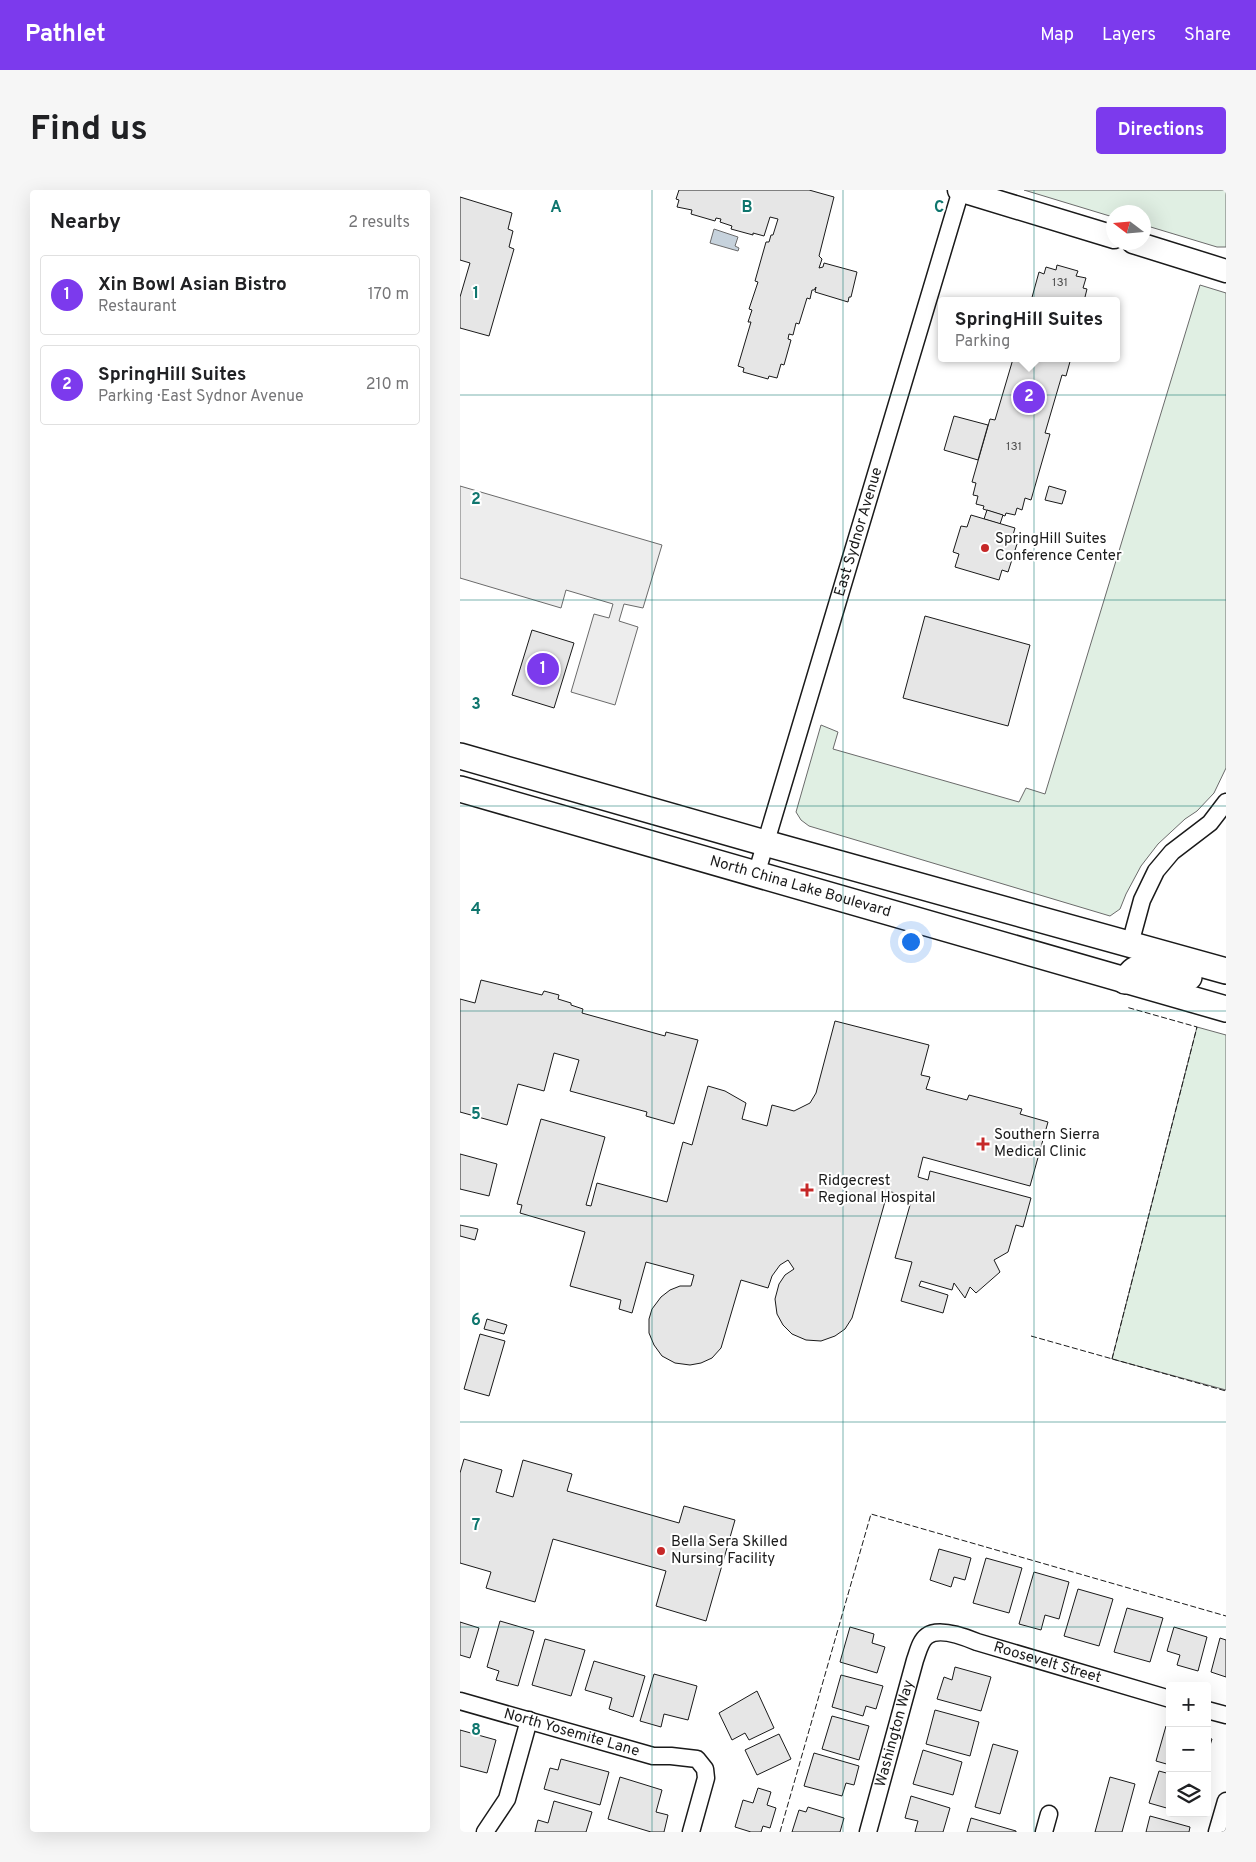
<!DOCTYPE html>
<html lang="en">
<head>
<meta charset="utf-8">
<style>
	:root { --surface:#fff; --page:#f6f6f6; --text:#202124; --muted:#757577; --line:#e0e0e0; --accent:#7c3aed }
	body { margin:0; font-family:Overpass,sans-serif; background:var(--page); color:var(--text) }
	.controls { position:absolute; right:15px; bottom:15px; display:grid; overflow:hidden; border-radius:5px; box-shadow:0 5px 20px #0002 }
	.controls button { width:45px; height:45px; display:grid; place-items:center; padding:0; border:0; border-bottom:1px solid var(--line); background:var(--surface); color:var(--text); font:25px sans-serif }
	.compass { position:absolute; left:646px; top:15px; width:45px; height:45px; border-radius:50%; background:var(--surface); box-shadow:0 5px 20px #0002; rotate:286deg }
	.you { position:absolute; left:450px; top:751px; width:18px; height:18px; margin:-12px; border:4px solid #fff; border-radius:50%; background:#1a73e8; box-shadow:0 0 0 8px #1a73e833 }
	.badge { display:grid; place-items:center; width:32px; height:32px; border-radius:50%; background:var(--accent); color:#fff; font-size:16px; font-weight:700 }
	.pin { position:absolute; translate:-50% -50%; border:2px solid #fff; box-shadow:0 1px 5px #0006 }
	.popup { position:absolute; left:478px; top:107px; width:182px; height:65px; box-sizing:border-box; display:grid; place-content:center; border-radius:5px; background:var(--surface); filter:drop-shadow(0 1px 4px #0005); font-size:16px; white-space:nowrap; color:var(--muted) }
	.popup b { font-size:19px; color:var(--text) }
	.popup::after { content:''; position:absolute; left:50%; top:100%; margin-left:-10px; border:10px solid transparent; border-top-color:var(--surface) }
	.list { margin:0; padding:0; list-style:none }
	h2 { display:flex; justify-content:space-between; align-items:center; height:65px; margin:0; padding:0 20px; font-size:21px }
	h2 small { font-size:16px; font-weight:400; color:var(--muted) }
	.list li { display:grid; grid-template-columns:32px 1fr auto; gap:15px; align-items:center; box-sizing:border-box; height:80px; margin:0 10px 10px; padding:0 10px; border:1px solid var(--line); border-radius:5px }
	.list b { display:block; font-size:19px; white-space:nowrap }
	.list p { margin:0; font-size:16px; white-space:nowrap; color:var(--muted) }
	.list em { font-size:16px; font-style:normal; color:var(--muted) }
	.icon { flex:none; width:28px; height:28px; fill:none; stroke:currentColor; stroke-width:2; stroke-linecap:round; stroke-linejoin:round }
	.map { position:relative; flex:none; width:766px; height:1642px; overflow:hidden; border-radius:5px }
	header { display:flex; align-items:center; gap:30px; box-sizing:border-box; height:70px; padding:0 25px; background:var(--accent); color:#fff }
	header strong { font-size:24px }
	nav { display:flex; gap:28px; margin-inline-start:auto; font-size:18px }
	.intro { display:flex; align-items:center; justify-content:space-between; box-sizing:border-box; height:120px; padding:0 30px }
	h1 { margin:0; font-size:35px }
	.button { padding:12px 22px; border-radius:5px; background:var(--accent); color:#fff; font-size:18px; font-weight:700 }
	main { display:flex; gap:30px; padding:0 30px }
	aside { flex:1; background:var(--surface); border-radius:5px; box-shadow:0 5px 20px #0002 }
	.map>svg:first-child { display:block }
	.green { fill:#e0efe3; stroke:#6a6a6a }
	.parking { fill:#ededed; stroke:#6a6a6a }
	.water { fill:#c6d2dc; stroke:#6a6a6a }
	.building { fill:#e6e6e6; stroke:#1a1a1a }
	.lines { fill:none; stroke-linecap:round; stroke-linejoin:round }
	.street-casing { stroke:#1a1a1a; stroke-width:19 }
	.secondary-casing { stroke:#1a1a1a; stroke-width:25 }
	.primary-casing { stroke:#1a1a1a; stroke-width:28 }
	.street { stroke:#fff; stroke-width:16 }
	.secondary { stroke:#fff; stroke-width:22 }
	.primary { stroke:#fff; stroke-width:25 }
	.fence { stroke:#1a1a1a; stroke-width:1; stroke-dasharray:6 2.5; stroke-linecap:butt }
	.grid { fill:none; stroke:#0f766e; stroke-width:1; stroke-opacity:0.55 }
	.poi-dot { fill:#c62828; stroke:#fff; stroke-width:2 }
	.labels { text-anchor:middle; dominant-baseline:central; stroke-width:4; stroke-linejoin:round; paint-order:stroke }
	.number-label { font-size:12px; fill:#4d4d4d }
	.street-label { font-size:15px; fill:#1a1a1a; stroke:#fff }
	.poi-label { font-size:15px; fill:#1a1a1a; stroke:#fff; text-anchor:start }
	.grid-label { font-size:16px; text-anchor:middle; font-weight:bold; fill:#0f766e; stroke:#fff; stroke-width:4; stroke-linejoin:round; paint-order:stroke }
</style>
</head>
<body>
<header>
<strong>Pathlet</strong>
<nav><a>Map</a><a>Layers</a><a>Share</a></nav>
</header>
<div class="intro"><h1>Find us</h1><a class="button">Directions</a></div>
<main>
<aside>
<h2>Nearby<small>2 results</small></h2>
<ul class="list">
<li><span class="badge">1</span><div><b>Xin Bowl Asian Bistro</b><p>Restaurant</p></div><em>170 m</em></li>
<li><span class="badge">2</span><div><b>SpringHill Suites</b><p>Parking · East Sydnor Avenue</p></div><em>210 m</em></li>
</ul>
</aside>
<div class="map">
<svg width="766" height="1642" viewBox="0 0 766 1642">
	<rect width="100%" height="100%" fill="#fff"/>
	<g class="green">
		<polygon points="564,0 766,0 766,57 757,57 684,35 684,22 654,22 653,27"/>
		<polygon points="740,95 766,103 766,578 754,603 737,621 725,629 698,654 681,676 666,704 660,719 650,726 349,636 341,630 336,622 361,535 378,542 373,559 559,612 566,598 585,604"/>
		<polygon points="737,837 766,845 766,1200 652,1169"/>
	</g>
	<polygon class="parking" points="0,296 202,355 183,418 164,414 159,431 178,437 155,515 111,502 134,424 149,428 153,414 106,400 101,418 0,388"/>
	<polygon class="water" points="254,39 278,47 275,56 279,58 278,61 250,53"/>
	<g class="building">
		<polygon points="219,0 349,0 374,7 359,66 362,69 359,78 363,77 364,73 397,82 391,107 389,107 388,112 355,102 356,97 354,100 352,100 350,109 347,108 339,134 336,133 333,145 329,144 328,149 331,150 324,175 321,174 317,188 309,186 308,189 283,182 284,178 278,176 291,132 288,132 292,120 289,119 298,92 295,91 306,52 309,52 311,45 313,45 318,29 310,27 304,46 293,43 293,45 271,39 272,36 260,32 261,29 256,28 255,31 231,24 232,20 217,17 219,10 216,9"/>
		<polygon points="0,7 52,23 48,39 53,41 49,57 54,59 29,146 0,138 0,107 10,73 0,70"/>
		<polygon points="597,75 618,81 616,86 626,88 623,98 627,99 624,111 571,111 579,82 584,84 586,77 596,80"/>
		<polygon points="549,168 611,168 606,186 602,185 585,243 590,244 571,310 565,308 562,320 557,318 555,325 546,323 545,326 523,319 524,316 516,314 518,306 513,305 516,293 512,292 530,229 535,230 553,169"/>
		<polygon points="494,226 528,235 518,270 484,260"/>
		<polygon points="589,296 606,301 602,314 585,310"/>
		<polygon points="527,320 543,325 540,334 524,329"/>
		<polygon points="511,325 555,338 551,352 557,354 548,382 542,380 539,390 495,377 499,364 493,362 501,336 507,337"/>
		<polygon points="465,426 570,455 548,536 443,508"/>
		<polygon points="72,440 114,453 94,518 52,505"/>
		<polygon points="21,790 82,805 84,801 99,805 98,809 111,813 111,815 123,819 122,823 205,846 206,842 238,850 214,934 186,926 187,922 110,901 119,870 94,863 84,901 58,894 47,935 0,922 0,809 15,813"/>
		<polygon points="375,831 469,855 461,885 470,887 466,899 507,910 509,905 562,919 560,924 588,932 570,996 463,967 458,987 468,990 470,981 571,1008 563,1037 556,1035 548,1062 534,1070 540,1082 516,1103 510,1097 505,1108 494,1093 492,1100 461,1091 459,1096 488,1105 483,1123 441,1111 452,1072 435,1068 452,1008 428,1001 392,1128 385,1139 375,1146 361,1151 346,1150 332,1144 323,1135 317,1124 315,1109 319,1094 325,1085 334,1079 328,1070 320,1075 312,1086 308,1098 281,1090 261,1158 252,1168 241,1173 230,1175 215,1173 202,1166 194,1155 189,1143 189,1129 192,1119 201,1107 210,1100 220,1096 231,1096 234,1085 186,1072 172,1123 159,1119 161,1110 110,1096 125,1042 60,1023 62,1015 57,1014 81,929 145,947 126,1015 131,1016 137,993 207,1012 223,952 232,955 248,896 265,901 286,913 282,929 307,936 312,915 334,921 350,913 356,903"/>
		<polygon points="0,964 37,974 29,1006 0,999"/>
		<polygon points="0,1035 18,1039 15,1050 0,1046"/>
		<polygon points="27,1129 47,1135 44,1144 24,1139"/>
		<polygon points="20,1144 45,1151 29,1206 4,1199"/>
		<polygon points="4,1269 42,1280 36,1302 53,1307 63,1270 112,1284 107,1301 219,1333 224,1316 275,1330 246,1431 196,1416 206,1381 93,1349 75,1412 26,1398 31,1382 0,1373 0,1283"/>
		<polygon points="479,1359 511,1368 505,1390 494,1387 491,1397 470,1390"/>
		<polygon points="526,1368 562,1378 549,1423 513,1413"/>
		<polygon points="574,1382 609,1392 599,1429 585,1425 581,1440 559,1434"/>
		<polygon points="618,1399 653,1409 639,1456 604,1446"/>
		<polygon points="667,1418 703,1428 690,1472 654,1462"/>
		<polygon points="40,1431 74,1441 58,1496 36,1490 39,1481 27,1477"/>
		<polygon points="0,1432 19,1438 10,1468 0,1465"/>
		<polygon points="390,1437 414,1444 412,1453 425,1457 417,1483 380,1472"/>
		<polygon points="714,1437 747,1447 738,1481 717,1475 720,1465 707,1461"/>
		<polygon points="760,1448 766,1450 766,1487 751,1482"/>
		<polygon points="85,1449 125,1460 111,1506 72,1495"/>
		<polygon points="134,1471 185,1486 173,1527 149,1519 152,1508 125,1500"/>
		<polygon points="495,1477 531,1487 521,1521 477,1509 484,1487 492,1490"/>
		<polygon points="194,1484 237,1496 228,1530 204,1524 201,1537 180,1531"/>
		<polygon points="381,1485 423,1496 416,1519 406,1516 403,1526 372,1517"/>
		<polygon points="297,1501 314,1538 289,1550 285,1543 272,1550 259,1523"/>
		<polygon points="475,1520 519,1532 510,1566 466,1554"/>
		<polygon points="372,1526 409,1536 399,1570 362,1559"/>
		<polygon points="706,1536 710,1537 710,1575 696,1571"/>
		<polygon points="0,1540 36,1550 27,1583 0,1576"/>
		<polygon points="319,1544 331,1569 297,1585 285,1560"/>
		<polygon points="747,1548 752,1549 747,1565"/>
		<polygon points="533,1554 558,1561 540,1624 515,1617"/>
		<polygon points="463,1560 502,1572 493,1605 453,1594"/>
		<polygon points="354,1563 399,1576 394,1595 386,1593 382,1606 344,1596"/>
		<polygon points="101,1569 149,1582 140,1615 84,1599 90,1578 98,1580"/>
		<polygon points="699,1581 710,1584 710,1619 689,1613"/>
		<polygon points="160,1587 202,1600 196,1622 208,1625 204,1642 191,1642 148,1629"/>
		<polygon points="650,1587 675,1594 662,1642 635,1642"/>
		<polygon points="298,1598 311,1602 307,1615 316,1618 310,1638 303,1636 301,1642 291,1642 275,1637 283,1610 293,1613"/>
		<polygon points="451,1606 490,1618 483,1642 455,1642 458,1631 445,1628"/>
		<polygon points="94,1611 132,1622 126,1642 75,1642 78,1630 88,1633"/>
		<polygon points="348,1617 384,1628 380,1642 332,1642 339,1620 346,1622"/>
		<polygon points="690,1626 730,1637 729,1642 686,1642"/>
		<polygon points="511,1628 556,1641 556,1642 507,1642"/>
	</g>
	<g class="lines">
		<defs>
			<g id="street">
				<path id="s1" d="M296,685L501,0"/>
				<polyline points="670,754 682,710 696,681 712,662 750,633 766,612"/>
				<path id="s2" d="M0,1511L193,1566H211L237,1569L245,1579L246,1588L231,1642"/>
				<polyline points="747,1520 766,1525"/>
				<polyline points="25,1642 47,1609 69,1530"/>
				<path id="s3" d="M408,1642L455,1470C458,1462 460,1451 467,1446C479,1437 505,1447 517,1452L710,1509"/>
				<polyline points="584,1642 589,1624"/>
				<polyline points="757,1642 766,1611"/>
			</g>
			<g id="secondary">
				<polyline points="499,0 654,47"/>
				<polyline points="673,52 766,81"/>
			</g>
			<g id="primary">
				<polyline points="0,566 305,653 766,781"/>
				<path id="s4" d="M0,599L766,819"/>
				<path d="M665,791C668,787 671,781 676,779C688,774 716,783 729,787"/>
			</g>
		</defs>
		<use href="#street" class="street-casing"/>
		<use href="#secondary" class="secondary-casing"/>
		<use href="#primary" class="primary-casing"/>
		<use href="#street" class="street"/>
		<use href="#secondary" class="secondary"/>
		<use href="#primary" class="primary"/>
		<g class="fence">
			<polyline points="571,1146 766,1201"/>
			<polyline points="652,1169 737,837 666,817"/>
			<polyline points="320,1642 411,1324 766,1426"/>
		</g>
	</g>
	<path class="grid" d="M192,0V1642M383,0V1642M574,0V1642M0,205H766M0,410H766M0,616H766M0,821H766M0,1026H766M0,1232H766M0,1437H766"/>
	<g class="poi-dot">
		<circle cx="525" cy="358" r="5"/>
		<path d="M520.5 946.5h5v5h5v5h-5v5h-5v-5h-5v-5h5z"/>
		<path d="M344.5 992.5h5v5h5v5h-5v5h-5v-5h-5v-5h5z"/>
		<circle cx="201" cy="1361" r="5"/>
	</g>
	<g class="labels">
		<g class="number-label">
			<text x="600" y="93">131</text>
			<text x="554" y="257">131</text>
		</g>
		<g class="street-label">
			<text stroke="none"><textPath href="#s1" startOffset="358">East Sydnor Avenue</textPath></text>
			<text stroke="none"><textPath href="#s4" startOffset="354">North China Lake Boulevard</textPath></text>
			<text stroke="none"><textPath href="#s3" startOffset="331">Roosevelt Street</textPath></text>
			<text stroke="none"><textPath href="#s2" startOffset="116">North Yosemite Lane</textPath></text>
			<text stroke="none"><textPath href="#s3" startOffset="102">Washington Way</textPath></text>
		</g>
		<g class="poi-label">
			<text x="535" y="349">SpringHill Suites<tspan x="535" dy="17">Conference Center</tspan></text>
			<text x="534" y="945">Southern Sierra<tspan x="534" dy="17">Medical Clinic</tspan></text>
			<text x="358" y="991">Ridgecrest<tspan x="358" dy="17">Regional Hospital</tspan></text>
			<text x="211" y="1352">Bella Sera Skilled<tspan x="211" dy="17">Nursing Facility</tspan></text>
		</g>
	</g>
	<g class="grid-label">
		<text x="96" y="22">A</text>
		<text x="287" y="22">B</text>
		<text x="479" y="22">C</text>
		<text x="16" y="108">1</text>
		<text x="16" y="314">2</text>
		<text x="16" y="519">3</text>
		<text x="16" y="724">4</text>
		<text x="16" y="929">5</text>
		<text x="16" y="1135">6</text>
		<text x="16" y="1340">7</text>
		<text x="16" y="1545">8</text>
	</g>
</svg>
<div class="controls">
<button>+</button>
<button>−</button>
<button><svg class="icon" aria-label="layers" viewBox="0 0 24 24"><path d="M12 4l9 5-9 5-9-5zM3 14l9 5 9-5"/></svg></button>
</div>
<svg class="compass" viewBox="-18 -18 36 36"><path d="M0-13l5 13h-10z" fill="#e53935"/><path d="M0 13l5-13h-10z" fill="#757577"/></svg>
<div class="you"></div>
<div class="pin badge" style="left:83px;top:479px">1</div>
<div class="pin badge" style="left:569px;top:207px">2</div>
<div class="popup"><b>SpringHill Suites</b>Parking</div>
</div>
</main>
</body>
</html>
